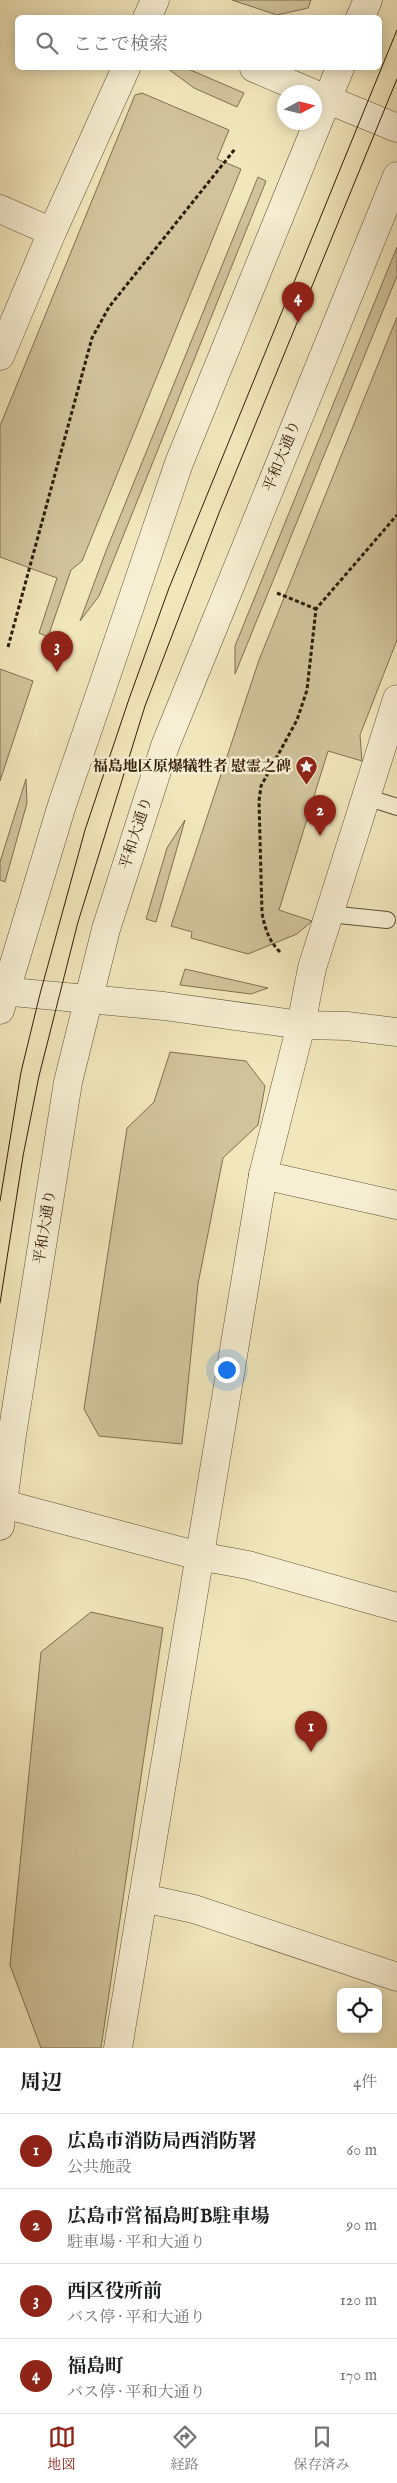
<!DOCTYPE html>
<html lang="ja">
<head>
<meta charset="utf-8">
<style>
	:root { --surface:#fff; --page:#f6f6f6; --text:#202124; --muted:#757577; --line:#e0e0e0; --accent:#8f2418 }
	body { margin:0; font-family:"IM FELL English","Noto Serif JP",serif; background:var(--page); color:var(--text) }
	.controls { position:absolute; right:15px; bottom:15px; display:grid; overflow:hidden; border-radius:8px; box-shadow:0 2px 12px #0003 }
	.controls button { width:45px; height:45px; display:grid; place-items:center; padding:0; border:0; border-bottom:1px solid var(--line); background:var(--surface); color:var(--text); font:25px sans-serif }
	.compass { position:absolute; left:277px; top:85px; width:45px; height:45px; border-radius:50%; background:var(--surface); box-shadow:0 2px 12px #0003; rotate:83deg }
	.you { position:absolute; left:226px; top:1369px; width:18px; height:18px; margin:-12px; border:4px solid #fff; border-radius:50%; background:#1a73e8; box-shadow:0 0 0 8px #1a73e833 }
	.badge { display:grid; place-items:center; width:32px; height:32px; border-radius:50%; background:var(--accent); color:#fff; font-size:16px; font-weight:700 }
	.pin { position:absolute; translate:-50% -41px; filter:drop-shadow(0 1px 2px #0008) }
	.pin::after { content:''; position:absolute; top:26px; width:18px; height:15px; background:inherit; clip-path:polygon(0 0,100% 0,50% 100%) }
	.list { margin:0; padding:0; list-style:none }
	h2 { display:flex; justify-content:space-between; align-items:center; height:65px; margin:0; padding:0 20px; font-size:21px }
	h2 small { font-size:16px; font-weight:400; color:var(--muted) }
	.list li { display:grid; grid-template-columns:32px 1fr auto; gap:15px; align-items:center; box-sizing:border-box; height:75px; padding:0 20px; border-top:1px solid var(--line) }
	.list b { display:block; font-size:19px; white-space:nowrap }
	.list p { margin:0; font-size:16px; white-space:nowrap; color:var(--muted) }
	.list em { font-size:16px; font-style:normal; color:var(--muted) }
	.icon { flex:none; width:28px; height:28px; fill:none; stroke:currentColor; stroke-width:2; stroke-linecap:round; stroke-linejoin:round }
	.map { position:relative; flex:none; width:397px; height:2048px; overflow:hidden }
	.search { position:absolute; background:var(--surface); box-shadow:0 2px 12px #0003; left:15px; right:15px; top:15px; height:55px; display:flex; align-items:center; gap:12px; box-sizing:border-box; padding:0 18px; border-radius:8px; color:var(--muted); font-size:19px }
	.sheet { height:365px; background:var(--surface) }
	nav { display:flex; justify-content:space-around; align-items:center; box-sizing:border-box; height:70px; border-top:1px solid var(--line); background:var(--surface); font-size:14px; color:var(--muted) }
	nav a { display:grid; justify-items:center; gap:2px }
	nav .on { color:var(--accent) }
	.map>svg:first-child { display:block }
	.green { fill:#d1c49d; stroke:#817052 }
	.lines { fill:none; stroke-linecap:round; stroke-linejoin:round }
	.service-casing { stroke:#614e34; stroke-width:18 }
	.minor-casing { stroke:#614e34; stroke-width:29 }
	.tertiary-casing { stroke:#614e34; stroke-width:29 }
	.path { stroke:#311b06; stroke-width:3; stroke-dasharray:4 2.5; stroke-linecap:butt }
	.service { stroke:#f7efd3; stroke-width:16 }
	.minor { stroke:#f7efd3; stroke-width:28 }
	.tertiary { stroke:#f7efd3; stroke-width:28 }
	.tram { stroke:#311b06; stroke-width:1 }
	.labels { text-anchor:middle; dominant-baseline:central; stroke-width:5; stroke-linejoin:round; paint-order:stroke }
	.street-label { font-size:15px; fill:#311b06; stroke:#f7efd3 }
	.poi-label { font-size:15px; font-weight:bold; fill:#311b06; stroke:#f7efd3; text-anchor:end }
</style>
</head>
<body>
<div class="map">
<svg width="397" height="2048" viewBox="0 0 397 2048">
	<rect width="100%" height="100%" fill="#f2e7bc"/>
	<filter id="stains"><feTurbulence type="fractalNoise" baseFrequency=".004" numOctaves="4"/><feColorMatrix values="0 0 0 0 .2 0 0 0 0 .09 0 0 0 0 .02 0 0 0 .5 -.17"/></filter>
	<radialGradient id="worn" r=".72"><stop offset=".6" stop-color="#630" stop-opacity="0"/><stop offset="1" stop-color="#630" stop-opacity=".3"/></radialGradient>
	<g class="green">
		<polygon points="232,0 311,0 308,8 277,15"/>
		<polygon points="167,68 186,68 244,93 237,107 194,88"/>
		<polygon points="142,93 229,130 217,159 241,169 82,561 71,570 48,637 39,633 57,578 0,557 0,426 135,95"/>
		<polygon points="258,177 266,181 99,596 80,621 106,551"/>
		<polygon points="397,247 397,276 235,674 235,646"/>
		<polygon points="397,317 397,640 360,735 362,761 328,751 279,910 312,921 297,934 248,954 191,938 192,932 171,926 259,660"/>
		<polygon points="0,669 33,681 0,781"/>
		<polygon points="26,779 27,803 5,882 0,880 0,862"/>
		<polygon points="185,820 156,922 146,919 167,848"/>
		<polygon points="185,969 268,988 251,994 180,985"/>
		<polygon points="170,1052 246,1061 265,1086 258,1125 223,1158 198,1284 182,1444 99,1436 84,1409 127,1128 154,1102"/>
		<polygon points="91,1612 163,1628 101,2048 41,2048 10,1965 41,1652"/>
	</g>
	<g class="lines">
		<defs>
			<g id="service">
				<polyline points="366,797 397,807"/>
				<polyline points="329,914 387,920"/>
			</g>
			<g id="minor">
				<polyline points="147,18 155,0"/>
				<polyline points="0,209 52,232"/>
				<polyline points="0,356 52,232 126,68"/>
				<polyline points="0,991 164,1006 301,1025 347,1026 397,1032"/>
				<polyline points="263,1175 397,1205"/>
				<polyline points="143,1898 194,1909 397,1977"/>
				<polyline points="118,2048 263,1175 301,1025 312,968 397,699"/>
			</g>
			<g id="tertiary">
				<polyline points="360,18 368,0"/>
				<polyline points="254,68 310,92"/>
				<polyline points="314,94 397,128"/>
				<polyline points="0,1010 62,805 179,463 340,68"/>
				<polyline points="0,1503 199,1556 248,1565 397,1607"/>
				<polyline points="0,1526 12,1435 68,1082 106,929 165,746 397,176"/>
			</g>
		</defs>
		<use href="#service" class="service-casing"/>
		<use href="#minor" class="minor-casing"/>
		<use href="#tertiary" class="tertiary-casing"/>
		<g class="path">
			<polyline points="277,593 316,609"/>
			<polyline points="8,647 92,338 109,307 235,149"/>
			<path d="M280,952C269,941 265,929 262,913L259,801L261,786L297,720L307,690L316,609L397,515"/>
		</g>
		<use href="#service" class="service"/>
		<use href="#minor" class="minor"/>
		<use href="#tertiary" class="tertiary"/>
		<g class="tram">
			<polyline points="0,1201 21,1072 40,994 85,830 129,699 169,588 397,30"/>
			<polyline points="0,1303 23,1156 39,1076 78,922 145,706 219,513 397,79"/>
		</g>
	</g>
	<defs>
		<symbol id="sight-pin" viewBox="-11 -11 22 30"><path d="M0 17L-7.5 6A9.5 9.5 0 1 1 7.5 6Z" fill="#8f2418" stroke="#f7efd3"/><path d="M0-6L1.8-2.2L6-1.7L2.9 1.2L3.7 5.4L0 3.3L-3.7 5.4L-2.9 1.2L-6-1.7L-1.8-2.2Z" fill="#fff"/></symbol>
	</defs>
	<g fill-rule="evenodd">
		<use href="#sight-pin" x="294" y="754" width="25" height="34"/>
	</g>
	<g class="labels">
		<g class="street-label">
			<text transform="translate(282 456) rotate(-68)">平和大通り</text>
			<text transform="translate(136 833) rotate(-72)">平和大通り</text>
			<text transform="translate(45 1227) rotate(-81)">平和大通り</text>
		</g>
		<g class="poi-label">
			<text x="291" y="766">福島地区原爆犠牲者 慰霊之碑</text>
		</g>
	</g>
	<rect width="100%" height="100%" filter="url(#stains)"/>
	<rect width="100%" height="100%" fill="url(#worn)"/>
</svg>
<div class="controls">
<button><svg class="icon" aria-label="locate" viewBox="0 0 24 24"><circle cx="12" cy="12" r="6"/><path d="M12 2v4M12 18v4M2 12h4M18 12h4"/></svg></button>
</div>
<svg class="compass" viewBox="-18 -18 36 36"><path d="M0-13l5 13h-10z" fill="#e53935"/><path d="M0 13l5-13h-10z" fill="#757577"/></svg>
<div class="you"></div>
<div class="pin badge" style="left:311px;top:1752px">1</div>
<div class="pin badge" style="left:320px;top:836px">2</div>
<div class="pin badge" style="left:57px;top:672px">3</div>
<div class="pin badge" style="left:298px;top:323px">4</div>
<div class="search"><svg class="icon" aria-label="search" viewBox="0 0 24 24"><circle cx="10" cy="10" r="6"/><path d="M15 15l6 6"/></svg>ここで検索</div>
</div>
<section class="sheet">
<h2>周辺<small>4件</small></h2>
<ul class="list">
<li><span class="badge">1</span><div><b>広島市消防局西消防署</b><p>公共施設</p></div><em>60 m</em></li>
<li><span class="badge">2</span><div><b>広島市営福島町B駐車場</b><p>駐車場 · 平和大通り</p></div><em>90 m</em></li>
<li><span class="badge">3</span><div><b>西区役所前</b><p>バス停 · 平和大通り</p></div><em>120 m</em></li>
<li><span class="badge">4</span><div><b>福島町</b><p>バス停 · 平和大通り</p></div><em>170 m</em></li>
</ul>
</section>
<nav>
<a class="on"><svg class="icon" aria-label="map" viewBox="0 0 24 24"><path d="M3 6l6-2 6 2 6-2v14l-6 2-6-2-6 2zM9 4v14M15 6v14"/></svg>地図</a>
<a><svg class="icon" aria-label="directions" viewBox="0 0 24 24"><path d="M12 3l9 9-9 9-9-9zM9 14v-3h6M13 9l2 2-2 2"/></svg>経路</a>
<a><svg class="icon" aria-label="saved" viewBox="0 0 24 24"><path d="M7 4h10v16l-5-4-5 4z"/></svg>保存済み</a>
</nav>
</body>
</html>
